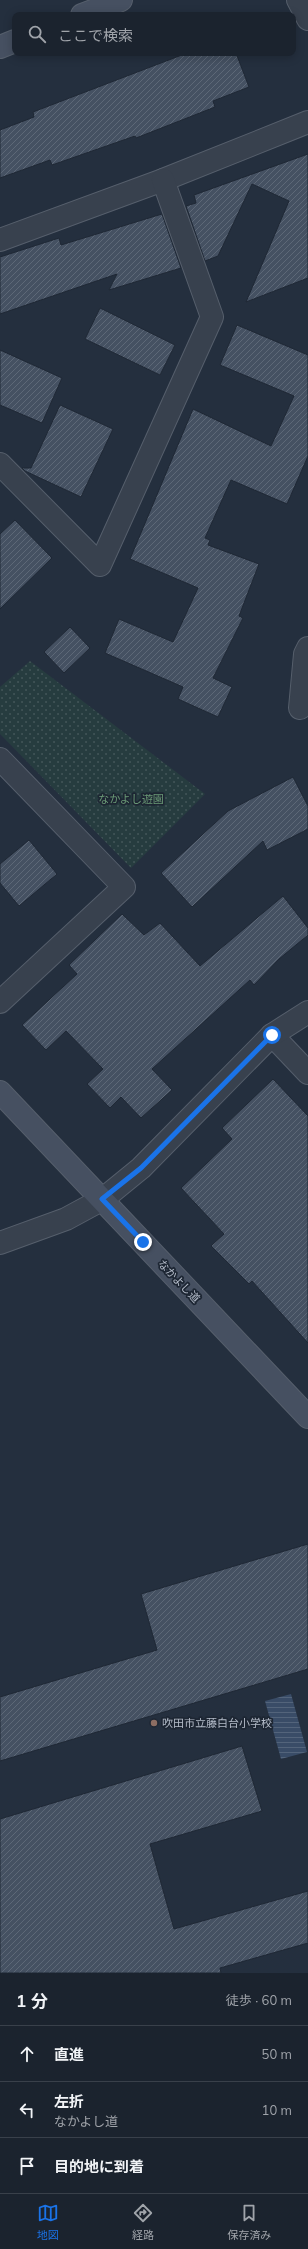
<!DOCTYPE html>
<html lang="ja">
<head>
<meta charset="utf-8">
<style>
	:root { --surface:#1b232e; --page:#282f3a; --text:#f1f3f6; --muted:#a0a4aa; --line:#39404a; --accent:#1a73e8 }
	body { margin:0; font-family:Mulish,"Noto Sans JP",sans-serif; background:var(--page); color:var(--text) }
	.stop { position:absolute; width:12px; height:12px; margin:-9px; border:3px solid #1a73e8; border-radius:50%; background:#fff }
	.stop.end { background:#1a73e8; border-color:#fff; box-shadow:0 1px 4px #0008 }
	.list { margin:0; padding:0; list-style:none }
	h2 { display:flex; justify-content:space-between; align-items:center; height:52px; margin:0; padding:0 16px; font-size:17px }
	h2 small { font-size:13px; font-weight:400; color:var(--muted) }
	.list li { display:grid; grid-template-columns:26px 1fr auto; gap:12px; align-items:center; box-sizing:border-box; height:56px; padding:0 16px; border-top:1px solid var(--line) }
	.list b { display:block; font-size:15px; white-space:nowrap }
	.list p { margin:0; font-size:13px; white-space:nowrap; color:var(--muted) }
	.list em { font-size:13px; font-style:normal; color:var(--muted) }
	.icon { flex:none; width:22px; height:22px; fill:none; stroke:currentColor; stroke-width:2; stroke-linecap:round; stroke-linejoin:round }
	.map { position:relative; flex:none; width:308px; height:1973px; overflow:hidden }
	.search { position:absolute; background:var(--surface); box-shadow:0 2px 10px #0003; left:12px; right:12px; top:12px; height:44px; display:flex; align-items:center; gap:10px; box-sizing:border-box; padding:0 14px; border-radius:8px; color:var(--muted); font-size:15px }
	.sheet { height:220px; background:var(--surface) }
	nav { display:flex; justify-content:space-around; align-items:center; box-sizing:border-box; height:56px; border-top:1px solid var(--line); background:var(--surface); font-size:11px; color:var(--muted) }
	nav a { display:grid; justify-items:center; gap:2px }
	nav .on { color:var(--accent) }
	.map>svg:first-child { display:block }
	.park { fill:url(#park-dots) }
	.water { fill:url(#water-rules) }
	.building { fill:url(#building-hatch); stroke:#1f2835 }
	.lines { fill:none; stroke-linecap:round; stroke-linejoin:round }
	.street-casing { stroke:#565f6c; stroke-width:24 }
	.secondary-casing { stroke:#565f6c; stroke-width:24 }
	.street { stroke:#38414e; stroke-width:22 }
	.secondary { stroke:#465061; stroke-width:22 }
	.route { stroke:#1a73e8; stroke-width:5 }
	.education-dot { fill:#8d6e63; stroke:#1d2633; stroke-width:1.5 }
	.labels { text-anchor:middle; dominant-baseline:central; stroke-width:3.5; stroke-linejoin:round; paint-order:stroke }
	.park-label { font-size:11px; fill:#6b9a76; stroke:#1d2633 }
	.street-label { font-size:11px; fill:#b4bcc9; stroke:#1d2633 }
	.poi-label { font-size:11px; fill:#b4bcc9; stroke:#1d2633; text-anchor:start }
</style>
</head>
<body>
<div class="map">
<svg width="308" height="1973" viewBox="0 0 308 1973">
	<defs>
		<pattern id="park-dots" width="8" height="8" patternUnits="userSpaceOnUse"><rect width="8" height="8" fill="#263c3f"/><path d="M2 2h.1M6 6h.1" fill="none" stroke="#435659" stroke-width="1.8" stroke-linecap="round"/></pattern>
		<pattern id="water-rules" width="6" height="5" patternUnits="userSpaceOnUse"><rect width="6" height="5" fill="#394c67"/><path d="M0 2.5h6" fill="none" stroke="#53647b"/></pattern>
		<pattern id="building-hatch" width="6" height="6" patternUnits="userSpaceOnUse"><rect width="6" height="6" fill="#455162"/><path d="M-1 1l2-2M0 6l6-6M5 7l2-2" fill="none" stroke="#5d6877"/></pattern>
	</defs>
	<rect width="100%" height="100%" fill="#242f3e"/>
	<polygon class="park" points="30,661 205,794 131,868 0,734 0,687"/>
	<polygon class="water" points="291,1694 307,1752 281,1759 265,1701"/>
	<g class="building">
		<polygon points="187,53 236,53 249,87 213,101 215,107 136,138 135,136 52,165 50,160 0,178 0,130 34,117 33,112"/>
		<polygon points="308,154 308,278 246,302 289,201 252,184 218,256 205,261 186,206 196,203 194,195"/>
		<polygon points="162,214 181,268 109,290 117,274 0,314 0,257 59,238 61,245"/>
		<polygon points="100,308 175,345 160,375 85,339"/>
		<polygon points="237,325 308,355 308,456 287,504 231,480 205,538 210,540 208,545 259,564 239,616 243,618 213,678 232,687 218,717 178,699 183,687 105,653 119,619 173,642 198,588 130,559 193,409 271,446 294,396 220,365"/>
		<polygon points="0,350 62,378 42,423 0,405"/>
		<polygon points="60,405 113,429 81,497 25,471 22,468 31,468"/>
		<polygon points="15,520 52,558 0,609 0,534"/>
		<polygon points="70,627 90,648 64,673 44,652"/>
		<polygon points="293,777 308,806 308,829 267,850 263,841 192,907 161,873 228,811"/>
		<polygon points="29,840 57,874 19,906 0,883 0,864"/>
		<polygon points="283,896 308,928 308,935 279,959 254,985 250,980 152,1069 172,1090 141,1118 121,1097 110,1108 87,1084 103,1069 66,1031 46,1050 22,1025 77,974 69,965 122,914 144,935 160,923 200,966"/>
		<polygon points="273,1079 308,1116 308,1343 252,1281 249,1284 211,1246 224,1234 181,1188 232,1139 222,1128"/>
		<polygon points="308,1544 308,1669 0,1761 0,1697 157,1650 141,1594"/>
		<polygon points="242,1746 262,1811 150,1844 174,1929 308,1891 308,1943 220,1968 221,1973 0,1973 0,1819"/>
	</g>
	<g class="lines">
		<defs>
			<g id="street">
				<polyline points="298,0 308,19"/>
				<polyline points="0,240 163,180 308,122"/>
				<polyline points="0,464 100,565 212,317 163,180"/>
				<polyline points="300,708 305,654 308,648"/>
				<polyline points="0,759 124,887 0,1002"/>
				<polyline points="272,1035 308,1073"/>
				<polyline points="0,1243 66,1219 103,1199 141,1168 272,1035 308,1012"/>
			</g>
			<g id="secondary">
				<polyline points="82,15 121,0"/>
				<polyline points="0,47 15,41"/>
				<polyline points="0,1092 308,1417"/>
			</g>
		</defs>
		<use href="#street" class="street-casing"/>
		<use href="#secondary" class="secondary-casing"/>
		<use href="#street" class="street"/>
		<use href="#secondary" class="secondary"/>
	</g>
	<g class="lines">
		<polyline class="route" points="143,1242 102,1199 141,1168 272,1035"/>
	</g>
	<circle class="education-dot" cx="154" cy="1723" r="4"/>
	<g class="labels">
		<g class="park-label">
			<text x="131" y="799">なかよし遊園</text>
		</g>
		<g class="street-label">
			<text transform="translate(179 1281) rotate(46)">なかよし道</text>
		</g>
		<g class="poi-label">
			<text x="162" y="1723">吹田市立藤白台小学校</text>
		</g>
	</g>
</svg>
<div class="stop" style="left:272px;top:1035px"></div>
<div class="stop end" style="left:143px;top:1242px"></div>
<div class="search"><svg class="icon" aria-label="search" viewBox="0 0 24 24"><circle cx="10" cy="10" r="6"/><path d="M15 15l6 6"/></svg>ここで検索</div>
</div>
<section class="sheet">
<h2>1 分<small>徒歩 · 60 m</small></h2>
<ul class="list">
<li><svg class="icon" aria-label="ahead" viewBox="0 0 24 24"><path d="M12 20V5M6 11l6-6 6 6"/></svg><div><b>直進</b></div><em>50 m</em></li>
<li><svg class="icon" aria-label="left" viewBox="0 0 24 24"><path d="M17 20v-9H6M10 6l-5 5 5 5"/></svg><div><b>左折</b><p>なかよし道</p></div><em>10 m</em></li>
<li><svg class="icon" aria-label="arrive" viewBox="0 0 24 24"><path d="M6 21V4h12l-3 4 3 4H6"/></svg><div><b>目的地に到着</b></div></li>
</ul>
</section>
<nav>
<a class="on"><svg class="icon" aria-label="map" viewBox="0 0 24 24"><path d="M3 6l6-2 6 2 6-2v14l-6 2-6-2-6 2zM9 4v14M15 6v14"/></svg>地図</a>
<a><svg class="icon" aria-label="directions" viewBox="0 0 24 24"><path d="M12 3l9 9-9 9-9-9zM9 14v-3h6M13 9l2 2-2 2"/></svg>経路</a>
<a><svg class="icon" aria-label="saved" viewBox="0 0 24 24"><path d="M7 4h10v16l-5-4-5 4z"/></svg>保存済み</a>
</nav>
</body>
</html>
